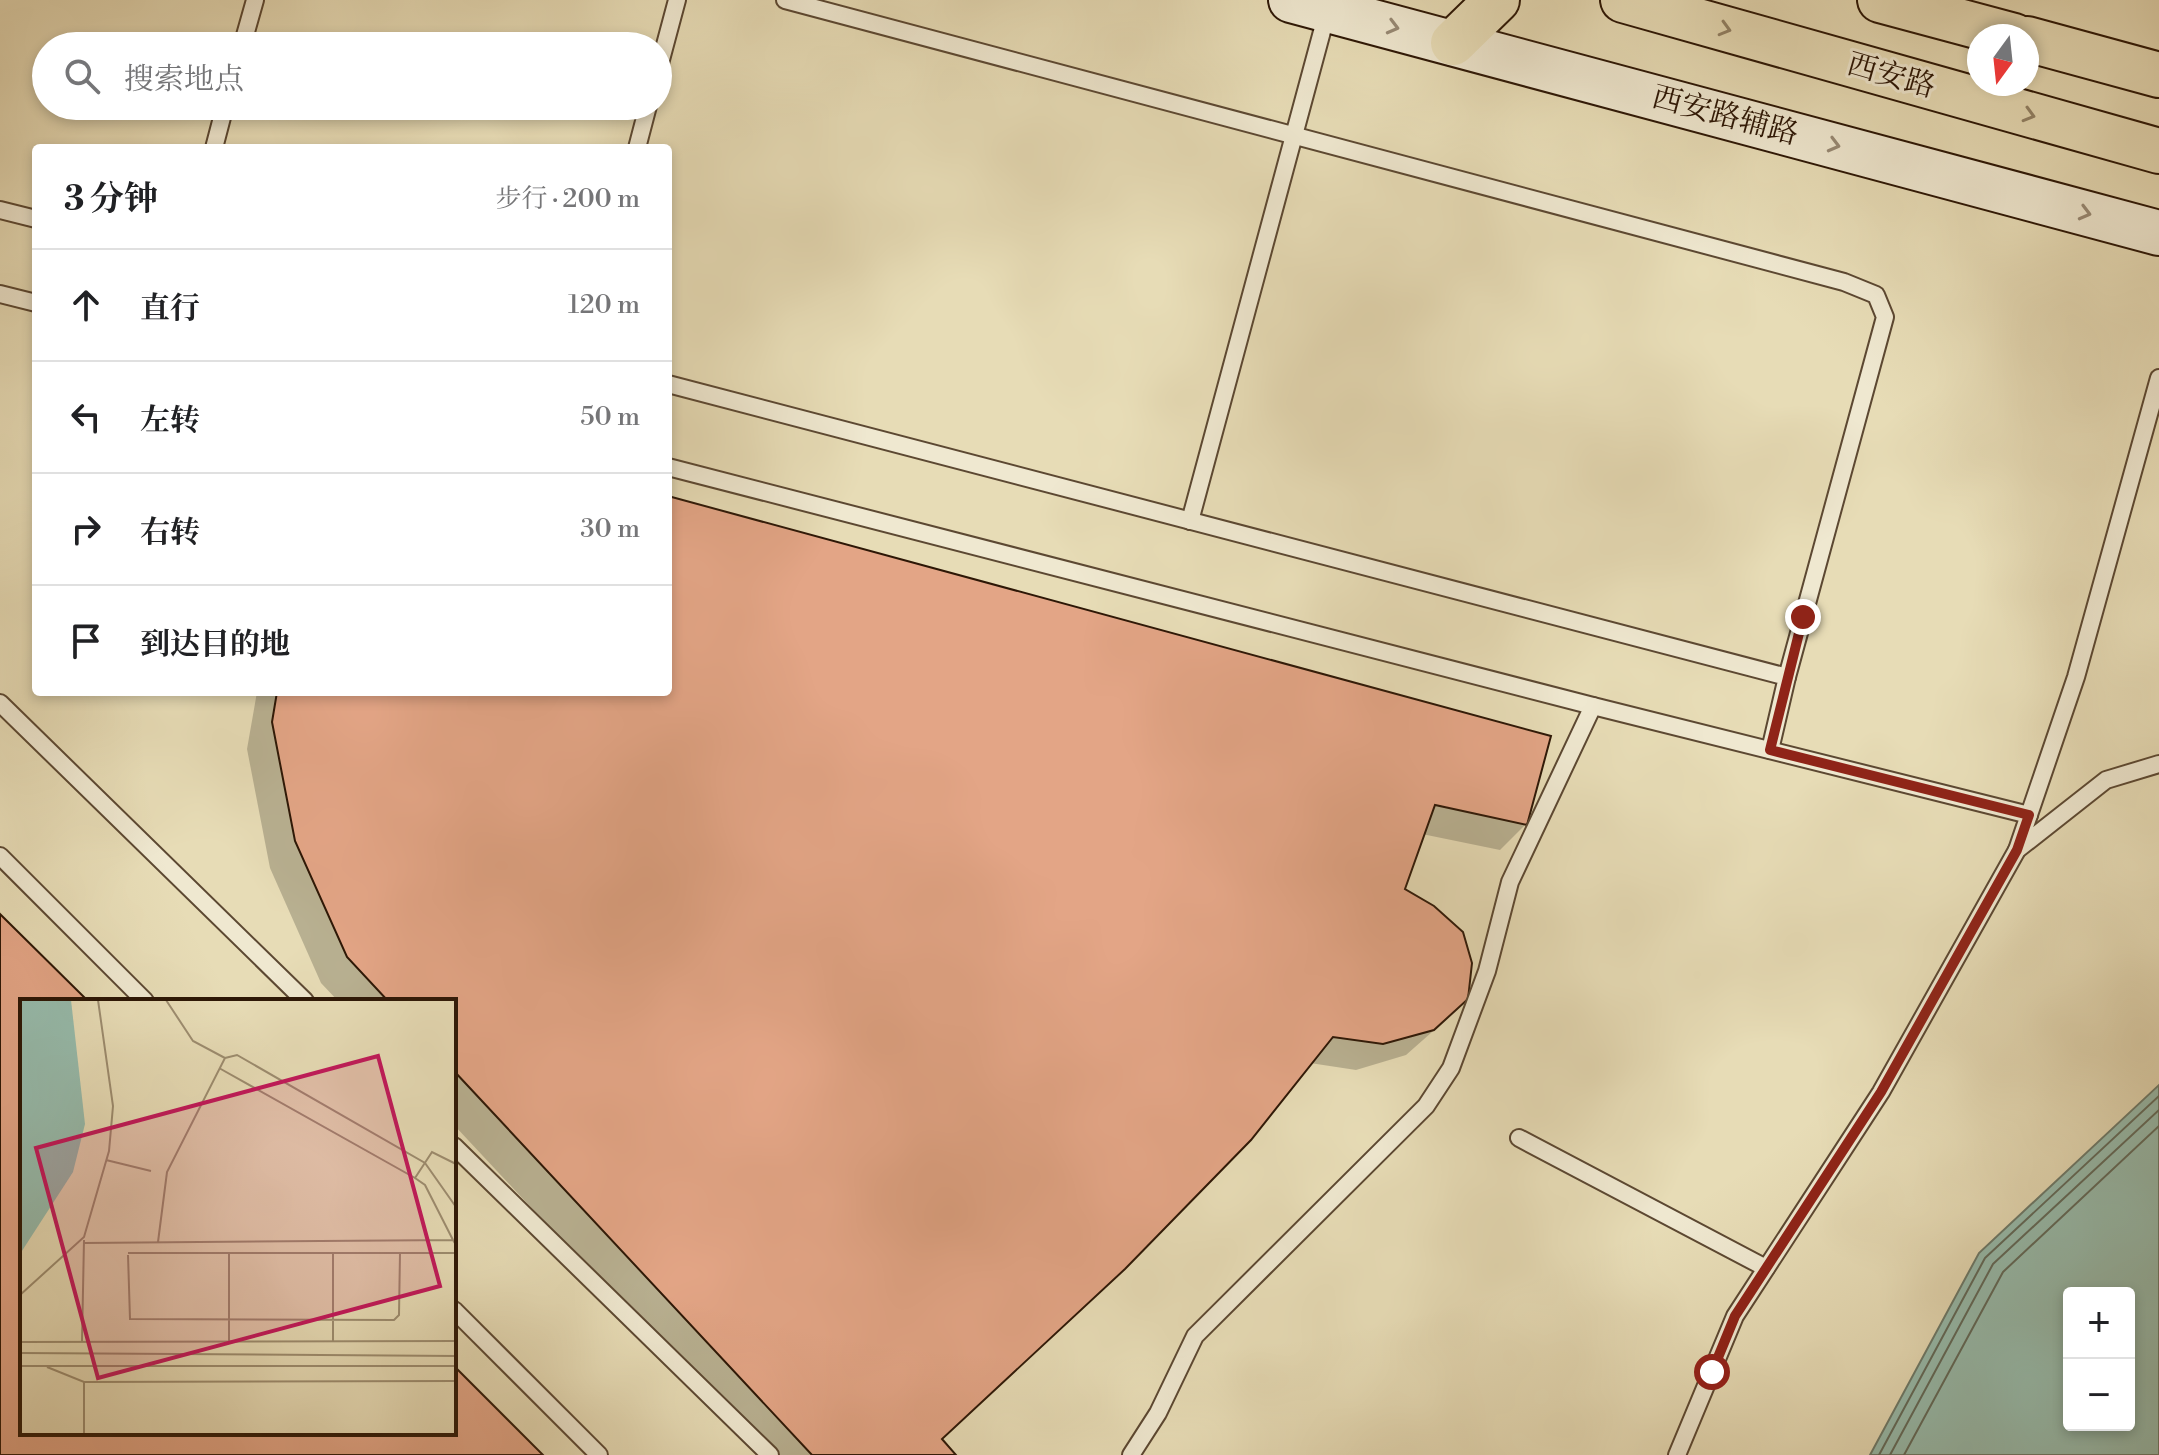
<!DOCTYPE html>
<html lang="zh">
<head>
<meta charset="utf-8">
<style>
	:root { --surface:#fff; --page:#f2f2f2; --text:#202124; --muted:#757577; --line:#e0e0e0 }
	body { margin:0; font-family:"Libre Bodoni","Noto Serif SC",serif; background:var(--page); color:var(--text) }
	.controls { position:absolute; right:24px; bottom:24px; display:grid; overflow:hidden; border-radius:8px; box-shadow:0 4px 12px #0003 }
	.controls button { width:72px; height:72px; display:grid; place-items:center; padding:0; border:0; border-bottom:2px solid var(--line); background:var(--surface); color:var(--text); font:40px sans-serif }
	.compass { position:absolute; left:1967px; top:24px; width:72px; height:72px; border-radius:50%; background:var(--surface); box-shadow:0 4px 12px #0003; rotate:195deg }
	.stop { position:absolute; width:24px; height:24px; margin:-18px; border:6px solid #8f2418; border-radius:50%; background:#fff }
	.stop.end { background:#8f2418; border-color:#fff; box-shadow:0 2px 8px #0008 }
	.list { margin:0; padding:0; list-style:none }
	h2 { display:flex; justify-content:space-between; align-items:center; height:104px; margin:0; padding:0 32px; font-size:34px }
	h2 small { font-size:26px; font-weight:400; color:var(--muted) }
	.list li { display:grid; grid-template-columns:52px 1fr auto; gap:24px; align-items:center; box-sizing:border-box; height:112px; padding:0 32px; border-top:2px solid var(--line) }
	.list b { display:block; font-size:30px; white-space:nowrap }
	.list em { font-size:26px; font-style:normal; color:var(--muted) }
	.icon { flex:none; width:44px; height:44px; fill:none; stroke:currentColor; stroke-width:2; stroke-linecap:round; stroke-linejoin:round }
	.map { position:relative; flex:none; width:2159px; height:1455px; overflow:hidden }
	.search { position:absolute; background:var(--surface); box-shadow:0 4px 12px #0003; left:32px; top:32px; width:640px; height:88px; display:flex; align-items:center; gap:20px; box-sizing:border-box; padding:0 28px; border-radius:44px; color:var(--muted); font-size:30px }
	.panel { position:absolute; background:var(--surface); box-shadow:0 4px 12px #0003; left:32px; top:144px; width:640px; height:552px; border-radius:8px }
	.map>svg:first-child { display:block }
	.water { fill:#97bcad; stroke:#6d7a6a; stroke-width:2; fill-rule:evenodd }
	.shadow { fill:#0003 }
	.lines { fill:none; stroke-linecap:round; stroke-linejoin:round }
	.shore { stroke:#626a5a; stroke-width:2 }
	.building { fill:#e3a586; stroke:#2d1706; stroke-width:2 }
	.lane-casing { stroke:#5c4832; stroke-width:20 }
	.secondary-casing { stroke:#2d1706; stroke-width:48 }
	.primary-casing { stroke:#2d1706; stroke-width:48 }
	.lane { stroke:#efe8d0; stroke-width:16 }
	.secondary { stroke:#efe8d0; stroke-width:44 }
	.primary { stroke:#e7dcb6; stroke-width:44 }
	.oneway { stroke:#988a75 }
	.oneway2 { stroke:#938367 }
	.route { stroke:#8f2418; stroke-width:10 }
	.labels { text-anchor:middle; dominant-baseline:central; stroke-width:6; stroke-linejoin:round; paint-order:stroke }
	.street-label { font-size:30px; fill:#2d1706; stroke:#efe8d0 }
	.inset-road { fill:none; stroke:#9d8d70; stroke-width:2 }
	.view { fill:#c2185b; fill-opacity:0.15; stroke:#c2185b; stroke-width:4 }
	.inset-edge { fill:none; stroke:#2d1706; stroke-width:4 }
</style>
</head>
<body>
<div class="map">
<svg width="2159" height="1455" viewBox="0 0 2159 1455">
	<rect width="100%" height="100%" fill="#e7dcb6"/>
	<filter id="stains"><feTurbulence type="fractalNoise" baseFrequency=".0025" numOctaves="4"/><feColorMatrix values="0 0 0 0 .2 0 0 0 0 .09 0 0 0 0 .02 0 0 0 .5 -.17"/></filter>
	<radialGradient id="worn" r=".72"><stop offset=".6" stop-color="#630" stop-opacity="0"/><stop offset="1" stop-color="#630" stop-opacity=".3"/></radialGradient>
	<path class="water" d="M2159,1085V1455H1870L1979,1253ZM2069,1293H2129V1425H2069Z"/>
	<polygon class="shadow" points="668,498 1526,824 1500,850 1422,834 1402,889 1440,1025 1406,1055 1356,1070 1310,1063 940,1440 954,1455 762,1455 454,1125 454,1001 338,1001 321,983 270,868 247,749 257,692 668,692"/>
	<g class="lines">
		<g class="shore">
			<polyline points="1879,1455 1985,1258 2159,1096"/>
			<polyline points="1890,1455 1993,1264 2159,1110"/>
			<polyline points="1904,1455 2003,1272 2159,1126"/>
		</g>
	</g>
	<g class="building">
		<polygon points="668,496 1551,736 1527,825 1435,805 1405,889 1434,906 1463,932 1472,963 1468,999 1434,1030 1383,1044 1333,1037 1251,1140 1125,1269 942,1439 956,1455 812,1455 454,1071 454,1001 388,1001 347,957 295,841 272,722 277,692 668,692"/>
		<polygon points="0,914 88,1001 22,1001 22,1433 454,1433 454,1366 543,1455 0,1455"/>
	</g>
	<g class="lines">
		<defs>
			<g id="lane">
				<polyline points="785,0 1844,282 1876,295 1885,317 1787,677"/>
				<polyline points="242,46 255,0"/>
				<polyline points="658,71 677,0"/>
				<polyline points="214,148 225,106"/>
				<polyline points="637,148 648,106"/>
				<polyline points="0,210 36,219"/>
				<polyline points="0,294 36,303"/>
				<polyline points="668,384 1787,677 1770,750"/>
				<polyline points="668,467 1593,706 2029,815"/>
				<polyline points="1190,521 1327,13"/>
				<polyline points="0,703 305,1001"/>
				<polyline points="2017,850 2076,677 2159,378"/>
				<polyline points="0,856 145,1001"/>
				<polyline points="1519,1138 1766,1268"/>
				<polyline points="454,1146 770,1455"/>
				<polyline points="454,1310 599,1455"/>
				<polyline points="1131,1455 1158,1413 1195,1336 1426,1106 1451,1068 1487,971 1510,882 1593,706"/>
				<polyline points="1677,1455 1735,1316 1881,1092 2017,850 2106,780 2159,764"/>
			</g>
			<polyline id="secondary" points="1291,0 2159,233"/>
			<g id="primary">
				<polyline points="1623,0 2159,151"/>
				<polyline points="1880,0 2014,36"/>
				<polyline points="2027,39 2159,75"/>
				<polyline points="1453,43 1497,0"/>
			</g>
		</defs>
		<use href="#lane" class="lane-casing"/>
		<use href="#secondary" class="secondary-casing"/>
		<use href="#primary" class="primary-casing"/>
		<use href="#lane" class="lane"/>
		<use href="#secondary" class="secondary"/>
		<use href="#primary" class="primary"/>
	</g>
	<defs><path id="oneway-chevron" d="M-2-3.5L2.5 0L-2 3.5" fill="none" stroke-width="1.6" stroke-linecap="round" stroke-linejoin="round" transform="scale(2)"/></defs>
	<g class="oneway">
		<use href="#oneway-chevron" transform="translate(1393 27) rotate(15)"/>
		<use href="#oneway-chevron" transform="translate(1834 145) rotate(15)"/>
		<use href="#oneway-chevron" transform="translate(2085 213) rotate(15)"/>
	</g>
	<g class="oneway2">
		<use href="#oneway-chevron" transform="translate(1725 29) rotate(16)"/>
		<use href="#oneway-chevron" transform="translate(2029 115) rotate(16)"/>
	</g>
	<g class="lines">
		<polyline class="route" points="1712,1372 1735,1316 1881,1092 2017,850 2029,815 1770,750 1803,617"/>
	</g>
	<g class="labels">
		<g class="street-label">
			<text transform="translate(1891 76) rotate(16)">西安路</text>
			<text transform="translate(1725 116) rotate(15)">西安路辅路</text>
		</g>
	</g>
	<g transform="translate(20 999)">
		<rect width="436" height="436" fill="#e7dcb6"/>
		<path d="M0,1H51L65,125L53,173L0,255Z" fill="#97bcad"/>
		<path class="inset-road" d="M205,59L217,56L405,164L436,208M199,69L395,179L405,186L433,241M86,161L131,172M395,179L412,153L436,165M138,243L147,173L205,59L173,42L146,1M64,244L433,241L436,246M108,254H436M209,255V342M108,256L110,320L374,321L379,316L380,254M0,296L64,238L89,152L93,107L78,1M62,342L64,241M313,342V255M0,343L436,342M0,354L436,357M0,367H436M27,368L64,383L436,382M64,435V383"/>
		<path class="view" d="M358,57L420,287L78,379L16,149Z"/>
		<rect width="436" height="436" class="inset-edge"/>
	</g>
	<rect width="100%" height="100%" filter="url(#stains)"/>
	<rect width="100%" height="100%" fill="url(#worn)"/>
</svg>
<div class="controls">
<button>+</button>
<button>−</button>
</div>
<svg class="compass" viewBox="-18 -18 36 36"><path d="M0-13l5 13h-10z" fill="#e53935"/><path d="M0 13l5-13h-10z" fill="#757577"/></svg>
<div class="stop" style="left:1712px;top:1372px"></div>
<div class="stop end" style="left:1803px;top:617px"></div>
<div class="search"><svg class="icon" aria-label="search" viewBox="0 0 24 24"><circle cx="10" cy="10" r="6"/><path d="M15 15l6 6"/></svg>搜索地点</div>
<section class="panel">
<h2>3 分钟<small>步行 · 200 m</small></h2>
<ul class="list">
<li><svg class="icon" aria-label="ahead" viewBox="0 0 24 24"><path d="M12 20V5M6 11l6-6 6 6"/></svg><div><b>直行</b></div><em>120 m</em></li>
<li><svg class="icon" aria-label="left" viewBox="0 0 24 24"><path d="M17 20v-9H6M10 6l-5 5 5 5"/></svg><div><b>左转</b></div><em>50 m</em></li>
<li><svg class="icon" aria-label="right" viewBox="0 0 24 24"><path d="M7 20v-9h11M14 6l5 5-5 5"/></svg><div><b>右转</b></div><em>30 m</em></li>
<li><svg class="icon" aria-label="arrive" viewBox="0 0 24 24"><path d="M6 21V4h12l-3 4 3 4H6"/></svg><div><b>到达目的地</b></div></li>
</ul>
</section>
</div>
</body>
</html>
